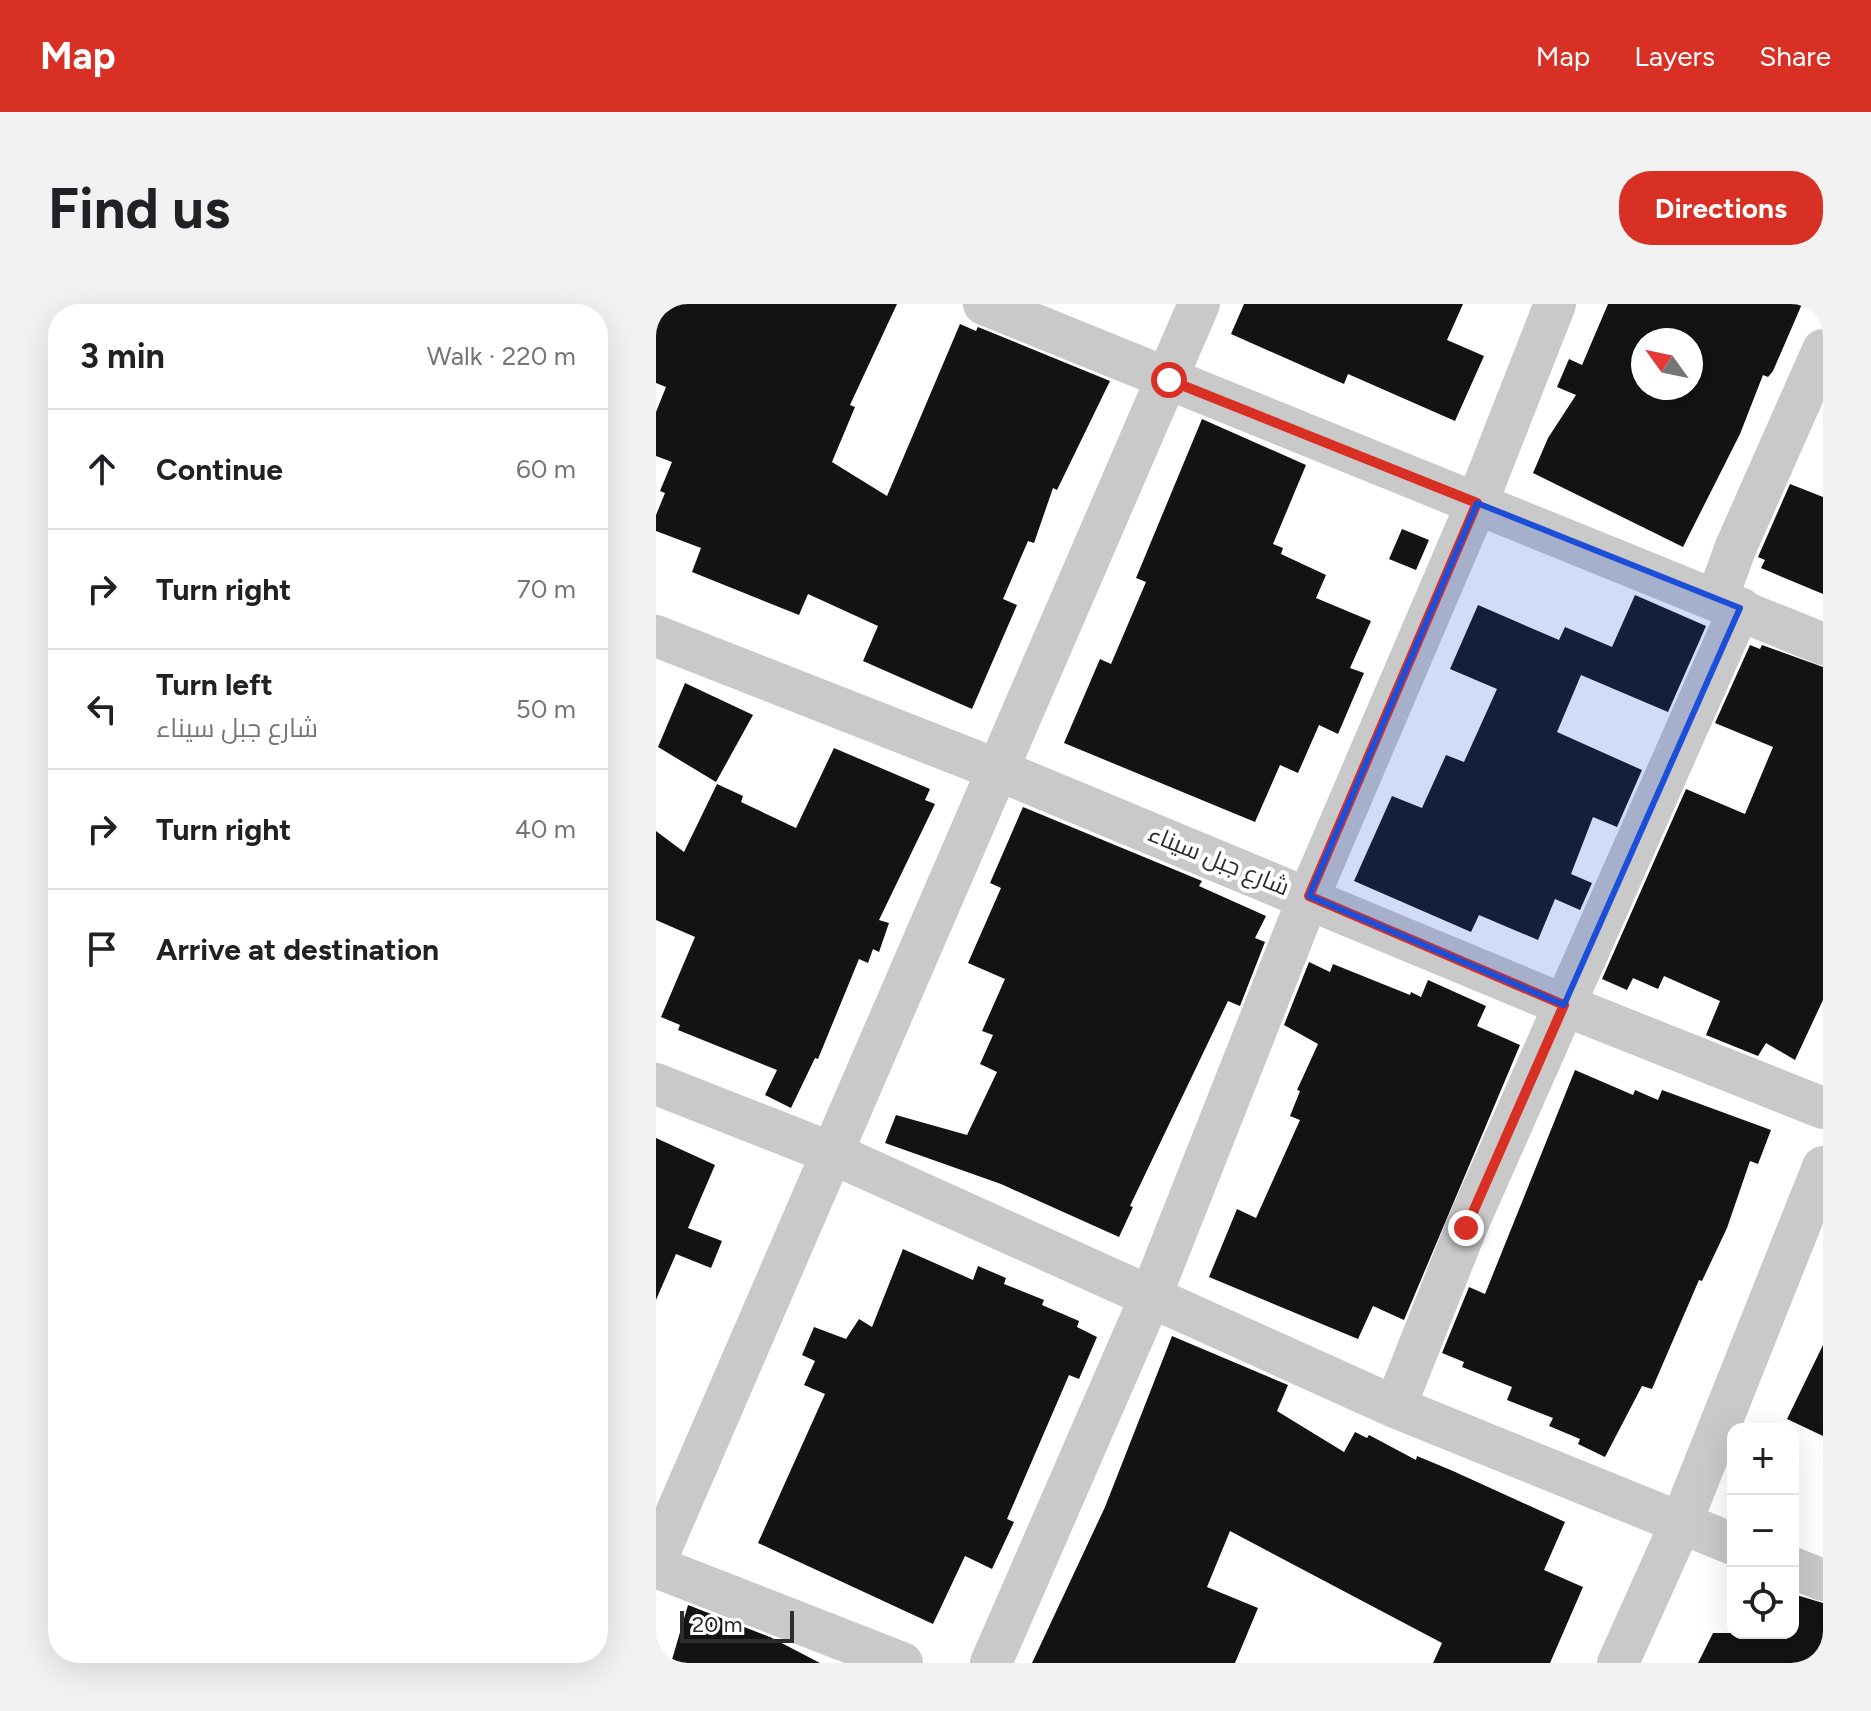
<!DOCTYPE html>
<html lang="en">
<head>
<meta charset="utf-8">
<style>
	:root { --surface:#fff; --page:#f2f2f2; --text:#202124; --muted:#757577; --line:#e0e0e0; --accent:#d93025 }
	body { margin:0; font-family:Figtree,Cairo,sans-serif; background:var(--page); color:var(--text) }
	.controls { position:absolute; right:24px; bottom:24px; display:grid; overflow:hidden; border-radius:16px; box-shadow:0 8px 32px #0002 }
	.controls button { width:72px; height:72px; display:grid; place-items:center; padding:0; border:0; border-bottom:2px solid var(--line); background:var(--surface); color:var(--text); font:40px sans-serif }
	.compass { position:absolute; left:975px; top:24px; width:72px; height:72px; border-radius:50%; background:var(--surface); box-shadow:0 8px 32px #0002; rotate:303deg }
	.scale { position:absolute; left:24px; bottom:20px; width:114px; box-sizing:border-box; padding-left:8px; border:4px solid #2c2c2c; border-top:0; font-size:22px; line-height:28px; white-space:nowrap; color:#2c2c2c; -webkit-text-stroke:6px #fff; paint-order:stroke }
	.stop { position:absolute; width:24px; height:24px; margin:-18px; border:6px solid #d93025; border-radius:50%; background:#fff }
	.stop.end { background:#d93025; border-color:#fff; box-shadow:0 2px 8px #0008 }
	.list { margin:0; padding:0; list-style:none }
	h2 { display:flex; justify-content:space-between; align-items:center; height:104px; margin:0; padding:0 32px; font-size:34px }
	h2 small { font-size:26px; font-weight:400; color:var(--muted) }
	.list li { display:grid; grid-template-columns:52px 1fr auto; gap:24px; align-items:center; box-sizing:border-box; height:120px; padding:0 32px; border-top:2px solid var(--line) }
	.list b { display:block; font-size:30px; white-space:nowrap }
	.list p { margin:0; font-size:26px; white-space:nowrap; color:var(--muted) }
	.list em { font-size:26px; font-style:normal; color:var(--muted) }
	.icon { flex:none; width:44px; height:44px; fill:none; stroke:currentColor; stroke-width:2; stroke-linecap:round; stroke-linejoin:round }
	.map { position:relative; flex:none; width:1167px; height:1359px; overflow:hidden; border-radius:32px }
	header { display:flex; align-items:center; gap:48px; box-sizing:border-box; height:112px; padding:0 40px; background:var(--accent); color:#fff }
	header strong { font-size:38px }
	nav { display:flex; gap:44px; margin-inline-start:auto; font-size:28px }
	.intro { display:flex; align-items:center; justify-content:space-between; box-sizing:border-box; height:192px; padding:0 48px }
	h1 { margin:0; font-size:56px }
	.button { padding:20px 36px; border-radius:32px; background:var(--accent); color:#fff; font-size:28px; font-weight:700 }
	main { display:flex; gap:48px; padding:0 48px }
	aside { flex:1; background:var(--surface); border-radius:32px; box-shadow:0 8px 32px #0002 }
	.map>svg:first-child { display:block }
	.building { fill:#131313; fill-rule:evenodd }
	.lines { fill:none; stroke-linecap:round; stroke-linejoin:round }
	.minor { stroke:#c9c9c9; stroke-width:42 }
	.route { stroke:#d93025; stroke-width:10 }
	.marked { fill:#1d4ed8; fill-opacity:0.2; stroke:#1d4ed8; stroke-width:6; stroke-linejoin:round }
	.labels { text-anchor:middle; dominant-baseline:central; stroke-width:8; stroke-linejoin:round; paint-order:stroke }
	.street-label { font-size:24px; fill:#2c2c2c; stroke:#fff }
</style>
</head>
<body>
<header>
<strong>Map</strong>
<nav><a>Map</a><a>Layers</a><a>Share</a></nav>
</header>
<div class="intro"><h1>Find us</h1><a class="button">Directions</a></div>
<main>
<aside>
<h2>3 min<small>Walk · 220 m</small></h2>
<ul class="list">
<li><svg class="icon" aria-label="ahead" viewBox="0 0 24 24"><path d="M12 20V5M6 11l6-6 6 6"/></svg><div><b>Continue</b></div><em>60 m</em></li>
<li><svg class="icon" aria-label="right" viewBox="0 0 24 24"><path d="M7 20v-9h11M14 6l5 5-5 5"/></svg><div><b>Turn right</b></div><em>70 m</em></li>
<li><svg class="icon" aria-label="left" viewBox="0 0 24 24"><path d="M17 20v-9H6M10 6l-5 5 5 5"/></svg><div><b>Turn left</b><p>شارع جبل سيناء</p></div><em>50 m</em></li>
<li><svg class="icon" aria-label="right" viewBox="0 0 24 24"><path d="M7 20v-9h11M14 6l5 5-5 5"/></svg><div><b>Turn right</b></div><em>40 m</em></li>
<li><svg class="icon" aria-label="arrive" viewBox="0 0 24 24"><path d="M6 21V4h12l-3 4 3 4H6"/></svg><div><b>Arrive at destination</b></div></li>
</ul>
</aside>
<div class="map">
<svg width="1167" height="1359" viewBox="0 0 1167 1359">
	<rect width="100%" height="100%" fill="#fff"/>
	<g class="building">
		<polygon points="0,0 241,0 194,101 199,103 176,158 231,192 304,20 320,27 322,23 454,77 401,186 397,184 378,239 372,237 347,295 361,301 316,405 207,357 222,322 152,290 143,311 36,268 45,244 0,227 0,211 9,189 4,187 16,158 0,152 0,108 10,83 0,79"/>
		<polygon points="588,0 807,0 791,36 828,52 799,117 692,70 688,80 575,30"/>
		<path d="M952,0H1146L1117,67L1112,73L1107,71L1084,130L1027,243L877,169L892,134L920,91L901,83L913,55L926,61ZM987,36H1035V84H987Z"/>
		<polygon points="546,115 650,161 617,240 627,244 625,250 670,271 660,294 715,317 694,364 708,369 682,430 663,421 642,469 624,461 599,518 408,439 444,355 455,360 490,278 480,274"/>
		<polygon points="1134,180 1167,193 1167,290 1105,264 1109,256 1102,253"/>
		<polygon points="746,225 773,236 760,266 733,255"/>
		<polygon points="979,291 1050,322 1012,408 925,371 901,428 986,466 961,523 937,513 915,570 936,579 924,606 899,595 882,636 823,611 815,628 698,577 736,492 766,504 790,451 808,458 841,385 794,365 822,301 903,336 909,323 956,343"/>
		<polygon points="1094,341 1104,345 1106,341 1167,363 1167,696 1139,756 1110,739 1102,752 1050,731 1064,697 1008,672 1002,685 977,674 971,686 946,675 1030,485 1089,510 1117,443 1059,419"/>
		<polygon points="29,379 97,411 60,478 2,443"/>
		<polygon points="178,444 274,485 269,496 279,500 223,616 233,619 223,648 217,645 212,659 203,655 162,755 159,754 135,804 109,791 121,766 22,726 24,721 5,713 39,633 0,616 0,527 28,548 61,480 87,492 85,498 140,524"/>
		<polygon points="367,503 546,577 543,582 610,612 599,634 609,638 584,702 572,697 474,902 477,903 463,933 345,880 229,839 240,811 311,831 341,768 324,760 337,731 326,727 349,675 312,659 345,584 334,579"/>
		<polygon points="653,658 674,668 677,660 754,691 755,688 765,693 772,676 830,702 821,722 864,741 748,1016 717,1002 702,1035 553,973 581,905 600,914 644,816 634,812 644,787 641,786 662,740 628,721"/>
		<polygon points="919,766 977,791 979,786 1002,796 1006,786 1115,826 1102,860 1094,857 1071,924 1046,977 1043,976 996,1085 986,1082 949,1153 922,1140 924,1135 893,1122 897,1114 851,1096 856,1083 806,1063 808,1058 786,1049 813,983 829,990"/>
		<polygon points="0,834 59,861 32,924 66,937 55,964 20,950 0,996"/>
		<polygon points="247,945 317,976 322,962 350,974 348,980 388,996 386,1001 423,1017 421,1023 441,1033 423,1075 413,1071 351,1215 358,1218 336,1265 309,1252 277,1320 102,1239 169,1090 148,1081 159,1057 146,1051 158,1023 190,1035 203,1015 216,1023"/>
		<polygon points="516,1032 632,1081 621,1107 688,1148 699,1128 711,1134 713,1131 760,1156 761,1152 797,1167 909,1218 888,1266 927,1283 894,1359 777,1359 786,1339 574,1227 551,1283 602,1304 579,1359 376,1359 449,1203"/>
		<polygon points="1167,1041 1167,1132 1131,1115"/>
		<polygon points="1137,1290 1167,1299 1167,1335 1157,1359 1042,1359 1057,1329 1137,1329"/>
		<polygon points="32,1301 114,1333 164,1359 15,1359"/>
	</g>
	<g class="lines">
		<g class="minor">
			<polyline points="328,0 1167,340"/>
			<polyline points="1061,295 1079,245 1167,46"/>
			<polyline points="0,332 342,466 908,701 1167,804"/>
			<polyline points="0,780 178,850 739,1103 1077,1240"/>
			<polyline points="739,1103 810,924 1084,304"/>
			<polyline points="0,1256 543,0"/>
			<polyline points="0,1263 246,1359"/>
			<polyline points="1137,1264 1167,1276"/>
			<polyline points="335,1359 494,994 653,592 821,199 899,0"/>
			<polyline points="962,1359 1025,1219 1167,863"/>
		</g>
	</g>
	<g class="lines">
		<polyline class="route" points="513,76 821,199 653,592 908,701 810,924"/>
	</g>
	<path class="marked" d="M821,199L1084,304L908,701L653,592Z"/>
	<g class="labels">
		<g class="street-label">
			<text transform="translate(563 556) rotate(22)">شارع جبل سيناء</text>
		</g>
	</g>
</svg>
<div class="controls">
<button>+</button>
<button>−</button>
<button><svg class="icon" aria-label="locate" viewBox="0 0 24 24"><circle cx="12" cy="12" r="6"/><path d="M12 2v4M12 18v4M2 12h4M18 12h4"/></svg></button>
</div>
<svg class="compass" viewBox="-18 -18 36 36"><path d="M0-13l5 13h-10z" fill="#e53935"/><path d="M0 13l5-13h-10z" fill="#757577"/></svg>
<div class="scale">20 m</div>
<div class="stop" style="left:513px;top:76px"></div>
<div class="stop end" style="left:810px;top:924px"></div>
</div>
</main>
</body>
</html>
